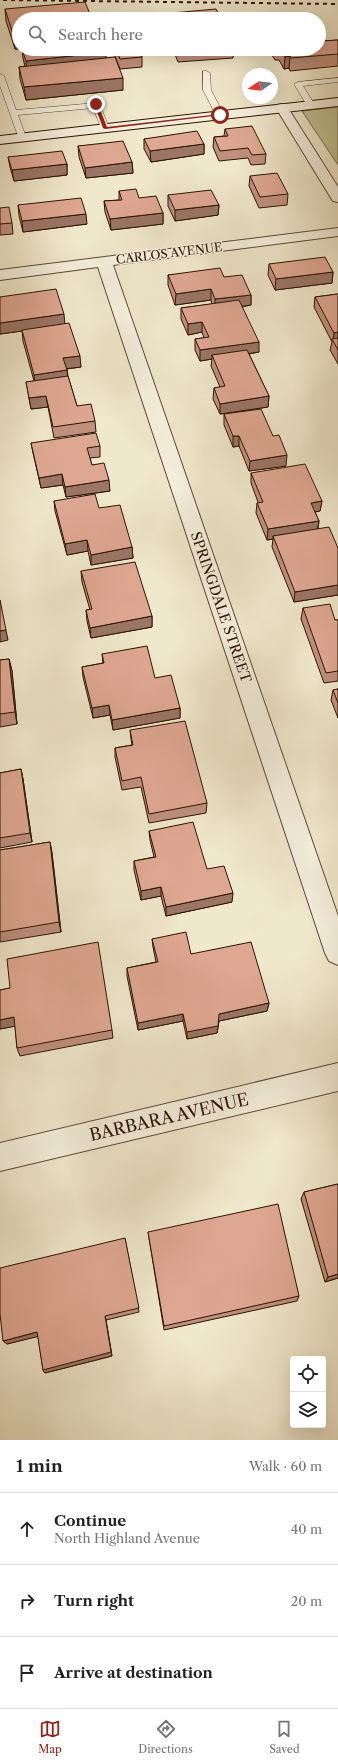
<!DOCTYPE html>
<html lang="en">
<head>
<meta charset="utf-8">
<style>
	:root { --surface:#fff; --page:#f2f2f2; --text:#222; --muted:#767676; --line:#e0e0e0; --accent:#8f2418 }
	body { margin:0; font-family:"Libre Caslon Text",serif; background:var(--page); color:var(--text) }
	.controls { position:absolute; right:12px; bottom:12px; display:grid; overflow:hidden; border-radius:4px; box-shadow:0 4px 16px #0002 }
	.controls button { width:36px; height:36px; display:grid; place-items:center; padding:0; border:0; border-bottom:1px solid var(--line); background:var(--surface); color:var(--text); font:20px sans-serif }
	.compass { position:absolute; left:242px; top:68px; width:36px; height:36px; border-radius:50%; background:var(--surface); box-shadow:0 4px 16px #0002; rotate:257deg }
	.stop { position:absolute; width:12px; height:12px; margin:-9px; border:3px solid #8f2418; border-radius:50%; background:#fff }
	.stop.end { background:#8f2418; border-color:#fff; box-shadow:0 1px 4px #0008 }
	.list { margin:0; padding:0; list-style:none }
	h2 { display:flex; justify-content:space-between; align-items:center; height:52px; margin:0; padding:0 16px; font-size:17px }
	h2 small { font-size:13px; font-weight:400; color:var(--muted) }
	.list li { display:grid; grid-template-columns:26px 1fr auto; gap:12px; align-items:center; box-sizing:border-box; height:72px; padding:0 16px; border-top:1px solid var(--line) }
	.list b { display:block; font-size:15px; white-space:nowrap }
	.list p { margin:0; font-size:13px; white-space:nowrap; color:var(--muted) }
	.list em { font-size:13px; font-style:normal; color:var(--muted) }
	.icon { flex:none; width:22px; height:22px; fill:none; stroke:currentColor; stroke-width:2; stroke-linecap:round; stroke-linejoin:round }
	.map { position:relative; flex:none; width:338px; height:1440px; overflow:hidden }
	.search { position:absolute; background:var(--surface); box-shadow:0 4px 16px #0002; left:12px; right:12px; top:12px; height:44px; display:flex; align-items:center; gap:10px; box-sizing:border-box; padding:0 14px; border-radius:22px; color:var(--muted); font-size:15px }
	.sheet { height:268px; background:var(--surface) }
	nav { display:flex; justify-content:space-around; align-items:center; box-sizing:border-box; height:56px; border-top:1px solid var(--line); background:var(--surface); font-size:11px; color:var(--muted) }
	nav a { display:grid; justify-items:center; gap:2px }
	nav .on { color:var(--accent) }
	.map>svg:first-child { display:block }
	.green { fill:#c0c493; stroke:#766c4b }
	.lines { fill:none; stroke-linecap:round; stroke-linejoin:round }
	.lane-casing { stroke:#5d4935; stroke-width:1 }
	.street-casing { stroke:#5d4935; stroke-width:2 }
	.secondary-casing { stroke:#2c1403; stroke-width:2 }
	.lane { fill:#f5f0de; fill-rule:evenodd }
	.street { fill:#f5f0de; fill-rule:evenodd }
	.secondary { fill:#f5f0de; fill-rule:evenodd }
	.rail { stroke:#2c1403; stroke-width:2; stroke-dasharray:4 4; stroke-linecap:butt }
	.wall { fill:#bf907e; stroke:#2c1403 }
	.shaded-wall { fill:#9b7566; stroke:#2c1403 }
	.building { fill:#dea792; stroke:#2c1403 }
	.route { fill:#8f2418 }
	.labels { text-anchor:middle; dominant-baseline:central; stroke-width:3; stroke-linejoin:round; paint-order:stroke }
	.far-street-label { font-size:12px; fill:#2c1403; stroke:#f5f0de }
	.street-label { font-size:14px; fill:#2c1403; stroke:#f5f0de }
	.near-street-label { font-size:17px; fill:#2c1403; stroke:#f5f0de }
</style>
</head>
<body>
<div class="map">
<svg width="338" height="1440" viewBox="0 0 338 1440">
	<rect width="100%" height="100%" fill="#f0e8cc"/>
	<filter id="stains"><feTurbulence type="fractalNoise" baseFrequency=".005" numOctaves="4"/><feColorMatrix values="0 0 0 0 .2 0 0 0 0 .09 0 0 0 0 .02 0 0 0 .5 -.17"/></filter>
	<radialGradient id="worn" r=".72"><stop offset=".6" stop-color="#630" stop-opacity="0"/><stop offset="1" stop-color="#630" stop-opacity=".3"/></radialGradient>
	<polygon class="green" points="338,107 338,165 302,111"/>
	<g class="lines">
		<defs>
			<g id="lane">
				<polygon points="203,71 206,71 210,73 211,90 224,115 223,117 217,117 203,90"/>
				<polygon points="0,74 4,76 16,110 96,103 100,105 109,128 105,130 102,130 93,108 18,115 26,137 22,139 19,139 0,86"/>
				<polygon points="338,78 338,82 303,86 315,105 311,107 308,107 294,84 298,82"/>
			</g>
			<g id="street">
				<polygon points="282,104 287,105 288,108 338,187 338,202 333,201 331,198 276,108 277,105"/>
				<polygon points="338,228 338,236 113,265 338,916 338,965 329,961 325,953 98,267 0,280 0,270"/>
				<polygon points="338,1063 338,1091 0,1171 0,1143"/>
			</g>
			<polygon id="secondary" points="338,98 338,106 0,144 0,136"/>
		</defs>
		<use href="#lane" class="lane-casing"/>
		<use href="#street" class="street-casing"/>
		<use href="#secondary" class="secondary-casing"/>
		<use href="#lane" class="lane"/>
		<use href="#street" class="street"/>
		<use href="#secondary" class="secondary"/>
		<polyline class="rail" points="3,0 338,4"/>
	</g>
	<g class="wall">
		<polygon points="5,9 19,19 19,49 15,49 6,21"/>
		<polygon points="338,40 338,66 290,71 289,68 284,69 279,60 275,60 268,49 319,49 322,41"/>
		<polygon points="22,49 106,58 123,90 26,100 20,79 19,67 25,66 23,59"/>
		<polygon points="112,49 141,49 141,54 142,57 142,67 120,69"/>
		<polygon points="174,49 234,49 233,58 178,62 174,52"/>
		<polygon points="225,129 266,154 265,164 251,165 248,158 219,161 213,147 214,137 224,136"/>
		<polygon points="144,139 204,144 204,154 151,162 144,149"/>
		<polygon points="78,146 132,162 133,173 86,178 79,157"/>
		<polygon points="8,157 67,164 67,175 14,181 10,167"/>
		<polygon points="250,176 288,194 287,205 259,208 249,186"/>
		<polygon points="119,191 139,198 163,213 163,224 111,230 105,212 104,201 119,200"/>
		<polygon points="168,195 219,205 218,215 175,221 168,206"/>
		<polygon points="18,205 87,224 23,232 19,216"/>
		<polygon points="0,208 12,223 13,234 0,235"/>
		<polygon points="269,264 333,272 332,283 275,290 268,275"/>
		<polygon points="168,275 224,277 251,295 251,305 242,307 259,352 249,354 269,396 268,407 220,414 213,399 214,388 220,387 211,366 212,359 200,361 195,350 195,339 204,338 202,332 188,335 181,319 181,308 212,304 211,300 175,305 168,285"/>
		<polygon points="338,294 338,364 330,350 332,342 314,307 315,297"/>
		<polygon points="0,297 65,324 81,367 67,369 68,376 77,406 95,421 96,432 54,438 48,407 31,409 26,382 34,381 23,341 22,331 0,334"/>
		<polygon points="224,414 286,466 249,471 239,446 233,447 224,425"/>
		<polygon points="31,443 100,446 100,457 90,458 92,465 110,491 66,497 63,485 41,488 33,453"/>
		<polygon points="251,473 322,501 320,511 315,512 319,521 318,529 338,548 338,595 294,602 272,547 273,539 267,540 256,513 257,503 258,502 251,483"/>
		<polygon points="54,501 99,508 132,547 133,558 91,565 88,551 67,555 55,511"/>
		<polygon points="81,571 152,616 152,627 91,638 87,621 86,610 90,610 82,582"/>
		<polygon points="303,608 335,620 338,620 338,681 324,683 301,619"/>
		<polygon points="102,654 155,678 180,708 180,718 113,730 110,715 93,718 83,677 82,667 103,663"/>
		<polygon points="9,659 12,671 17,724 0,727 0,660"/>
		<polygon points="338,689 338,718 331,700 333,690"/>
		<polygon points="130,730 207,803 206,813 149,823 141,787 122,790 115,757 115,748 132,745 131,739"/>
		<polygon points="21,769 23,779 32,842 0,848 0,773"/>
		<polygon points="149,831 207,869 232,902 166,916 161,896 141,900 134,870 134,861 154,857 150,840"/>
		<polygon points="50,842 52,853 61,932 0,942 0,850"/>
		<polygon points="152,939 191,954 269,1003 267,1011 219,1021 217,1033 187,1039 183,1021 138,1030 127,976 127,968 156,962 153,947"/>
		<polygon points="10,988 112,1030 113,1038 20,1056 17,1048 15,1026 0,1029 0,990"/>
		<polygon points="338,1184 338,1278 325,1282 301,1199 304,1192"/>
		<polygon points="148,1232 299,1296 297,1301 164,1330"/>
		<polygon points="125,1238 139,1312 106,1320 112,1356 45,1373 43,1370 38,1336 7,1344"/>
	</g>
	<g class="shaded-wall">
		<polygon points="14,37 19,37 19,49 15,49"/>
		<polygon points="106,52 106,62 27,71 26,61"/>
		<polygon points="290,56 289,68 284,69 285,57"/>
		<polygon points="123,78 123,90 26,100 24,87"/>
		<polygon points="204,144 204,154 151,162 150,151"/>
		<polygon points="132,162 133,173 86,178 85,168"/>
		<polygon points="67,164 67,175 14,181 12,170"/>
		<polygon points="219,205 218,215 175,221 175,210"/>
		<polygon points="163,213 163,224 111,230 110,219"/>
		<polygon points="86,214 87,224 23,232 22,221"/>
		<polygon points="333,272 332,283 275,290 276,279"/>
		<polygon points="211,289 211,300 175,305 176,294"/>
		<polygon points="251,295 251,305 215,310 215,299"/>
		<polygon points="64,314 65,325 0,334 0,323"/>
		<polygon points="202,322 202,332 188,335 188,324"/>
		<polygon points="338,332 338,343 333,341 334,333"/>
		<polygon points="259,342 259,352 214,359 212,355 212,359 200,361 200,350"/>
		<polygon points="80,356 81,367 64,369 63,358"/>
		<polygon points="67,370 68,380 35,386 34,375"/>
		<polygon points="46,396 48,407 31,409 29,398"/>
		<polygon points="269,396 268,407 220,414 220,404"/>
		<polygon points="233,436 239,436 239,446 233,447"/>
		<polygon points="287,455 286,466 249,471 250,461"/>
		<polygon points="62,474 63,485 41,488 39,478"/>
		<polygon points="109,480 110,491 66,497 65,487"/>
		<polygon points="322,501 320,511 309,513 311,503"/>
		<polygon points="319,521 317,532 273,536 273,539 267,540 268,529"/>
		<polygon points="87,540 88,551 67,555 65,544"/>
		<polygon points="132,547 133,558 91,565 91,555"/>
		<polygon points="338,585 338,595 294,602 295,592"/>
		<polygon points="152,616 152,627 91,638 90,628"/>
		<polygon points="6,630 8,640 0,642 0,631"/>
		<polygon points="9,659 12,671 17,724 15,712"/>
		<polygon points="109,705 110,715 93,718 92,708"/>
		<polygon points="180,708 180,718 113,730 112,720"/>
		<polygon points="21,769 23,779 32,842 30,833"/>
		<polygon points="50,842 52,853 61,932 59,922"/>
		<polygon points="161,887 161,896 141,900 141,891"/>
		<polygon points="233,893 232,902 166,916 166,907"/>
		<polygon points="269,1003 267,1011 219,1021 217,1033 187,1039 187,1032 219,1014"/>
		<polygon points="183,1014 183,1021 138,1030 138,1023"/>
		<polygon points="14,1017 16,1026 0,1029 0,1020"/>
		<polygon points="338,1274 338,1278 325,1282 328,1277"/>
		<polygon points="105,1316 106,1320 112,1356 45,1373 43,1370"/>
		<polygon points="37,1332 40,1336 7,1344 3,1341"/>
	</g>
	<g class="building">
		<polygon points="85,2 92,19 19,19 19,37 14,37 5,9"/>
		<polygon points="216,9 221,19 163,19 161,14"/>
		<polygon points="124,15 126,19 104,19 103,17"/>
		<polygon points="286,17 287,19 264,19"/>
		<polygon points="319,37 322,41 338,40 338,54 291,58 290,56 285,57 281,49 319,49"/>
		<polygon points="22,49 104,49 106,52 26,61"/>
		<polygon points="116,49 139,49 142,57 120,59"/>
		<polygon points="178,49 191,49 178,50"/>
		<polygon points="115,57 123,78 24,87 19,67"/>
		<polygon points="252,126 266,154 252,155 248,148 220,151 214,137 228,136 225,129"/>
		<polygon points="197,131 204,144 150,151 144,139"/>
		<polygon points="123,141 132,162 85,168 78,146"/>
		<polygon points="62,151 67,164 12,170 8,157"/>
		<polygon points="277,173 288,194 260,197 250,176"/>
		<polygon points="136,189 139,198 156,196 163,213 110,219 104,201 122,200 119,191"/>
		<polygon points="211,190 219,205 175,210 168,195"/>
		<polygon points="81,198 86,214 22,221 18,205"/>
		<polygon points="9,207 12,223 0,224 0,208"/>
		<polygon points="325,257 333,272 276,279 269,264"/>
		<polygon points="220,268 224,277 242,275 251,295 215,299 211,289 176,294 168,275"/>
		<polygon points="56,289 64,314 0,323 0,297"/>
		<polygon points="338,294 338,332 334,333 315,297"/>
		<polygon points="239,300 259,342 200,350 195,339 209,337 202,322 188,324 181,308"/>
		<polygon points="69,323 80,356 63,358 67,370 34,375 22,330"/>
		<polygon points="338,338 338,350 332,339"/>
		<polygon points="247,350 269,396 220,404 214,388 225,386 212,355"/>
		<polygon points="68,376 77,406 91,404 95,421 53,427 46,396 29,398 26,382"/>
		<polygon points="261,409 273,436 279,435 287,455 250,461 239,436 233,436 224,414"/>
		<polygon points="96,433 100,446 87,448 92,465 104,463 109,480 65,487 62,474 39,478 31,443"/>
		<polygon points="305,464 322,501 311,503 319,521 268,529 257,503 263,502 251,473"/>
		<polygon points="95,494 99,508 120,505 132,547 91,555 87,540 65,544 54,501"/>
		<polygon points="329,527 338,548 338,585 295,592 273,536"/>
		<polygon points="135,562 152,616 90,628 86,610 92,609 81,571"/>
		<polygon points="0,600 6,630 0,631"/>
		<polygon points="330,604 335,620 338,620 338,671 326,673 303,608"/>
		<polygon points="147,646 155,678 171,675 180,708 112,720 109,705 92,708 82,667 104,663 102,654"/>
		<polygon points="9,659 15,712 0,714 0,660"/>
		<polygon points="338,689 338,703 333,690"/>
		<polygon points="185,721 207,803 149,814 141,777 122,781 115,748 133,745 130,730"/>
		<polygon points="21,769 30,833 0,838 0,773"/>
		<polygon points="193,822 207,869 224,866 233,893 166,907 161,887 141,891 134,861 156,857 149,831"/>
		<polygon points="50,842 59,922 0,932 0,850"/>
		<polygon points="186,932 191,954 251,942 269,1003 219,1014 218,1026 187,1032 183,1014 138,1023 127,968 158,962 152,939"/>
		<polygon points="98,942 112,1030 17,1048 14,1017 0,1020 0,990 10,988 7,959"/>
		<polygon points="338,1184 338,1274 328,1277 304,1192"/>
		<polygon points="278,1204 299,1296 164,1326 148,1232"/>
		<polygon points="125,1238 139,1308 105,1316 111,1352 43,1370 37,1332 3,1341 0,1314 0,1268"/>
	</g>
	<polygon class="route" points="94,104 98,104 107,127 220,114 222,115 105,129 103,128"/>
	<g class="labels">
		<g class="far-street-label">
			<text transform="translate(169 253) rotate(-7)">CARLOS AVENUE</text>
		</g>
		<g class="street-label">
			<text transform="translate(221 607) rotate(71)">SPRINGDALE STREET</text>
		</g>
		<g class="near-street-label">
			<text transform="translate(169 1117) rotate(-13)">BARBARA AVENUE</text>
		</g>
	</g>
	<rect width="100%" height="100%" filter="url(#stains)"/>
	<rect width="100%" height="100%" fill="url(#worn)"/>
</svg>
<div class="controls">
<button><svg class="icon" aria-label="locate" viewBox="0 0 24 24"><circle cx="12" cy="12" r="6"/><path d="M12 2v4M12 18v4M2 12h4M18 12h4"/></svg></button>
<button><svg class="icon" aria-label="layers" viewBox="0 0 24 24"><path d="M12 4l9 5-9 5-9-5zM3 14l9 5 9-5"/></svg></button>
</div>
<svg class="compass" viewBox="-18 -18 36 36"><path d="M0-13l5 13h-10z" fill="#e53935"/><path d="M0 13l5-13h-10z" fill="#767676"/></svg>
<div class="stop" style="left:220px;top:115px"></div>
<div class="stop end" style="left:96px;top:104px"></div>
<div class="search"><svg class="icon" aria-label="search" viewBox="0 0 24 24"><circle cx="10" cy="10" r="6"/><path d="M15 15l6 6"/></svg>Search here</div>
</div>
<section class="sheet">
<h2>1 min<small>Walk · 60 m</small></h2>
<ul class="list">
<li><svg class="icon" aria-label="ahead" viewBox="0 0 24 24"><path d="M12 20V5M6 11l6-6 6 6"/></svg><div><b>Continue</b><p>North Highland Avenue</p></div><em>40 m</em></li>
<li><svg class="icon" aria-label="right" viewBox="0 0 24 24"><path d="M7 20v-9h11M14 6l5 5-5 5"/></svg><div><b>Turn right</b></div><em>20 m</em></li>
<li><svg class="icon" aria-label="arrive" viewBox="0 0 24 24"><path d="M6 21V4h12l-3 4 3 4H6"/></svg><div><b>Arrive at destination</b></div></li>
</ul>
</section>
<nav>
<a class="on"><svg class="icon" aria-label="map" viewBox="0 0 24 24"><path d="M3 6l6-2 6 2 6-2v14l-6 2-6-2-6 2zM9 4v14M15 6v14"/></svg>Map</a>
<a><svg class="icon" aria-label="directions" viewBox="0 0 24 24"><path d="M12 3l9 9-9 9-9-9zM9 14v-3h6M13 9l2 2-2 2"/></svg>Directions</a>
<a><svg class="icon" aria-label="saved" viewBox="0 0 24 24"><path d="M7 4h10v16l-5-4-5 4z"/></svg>Saved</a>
</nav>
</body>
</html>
